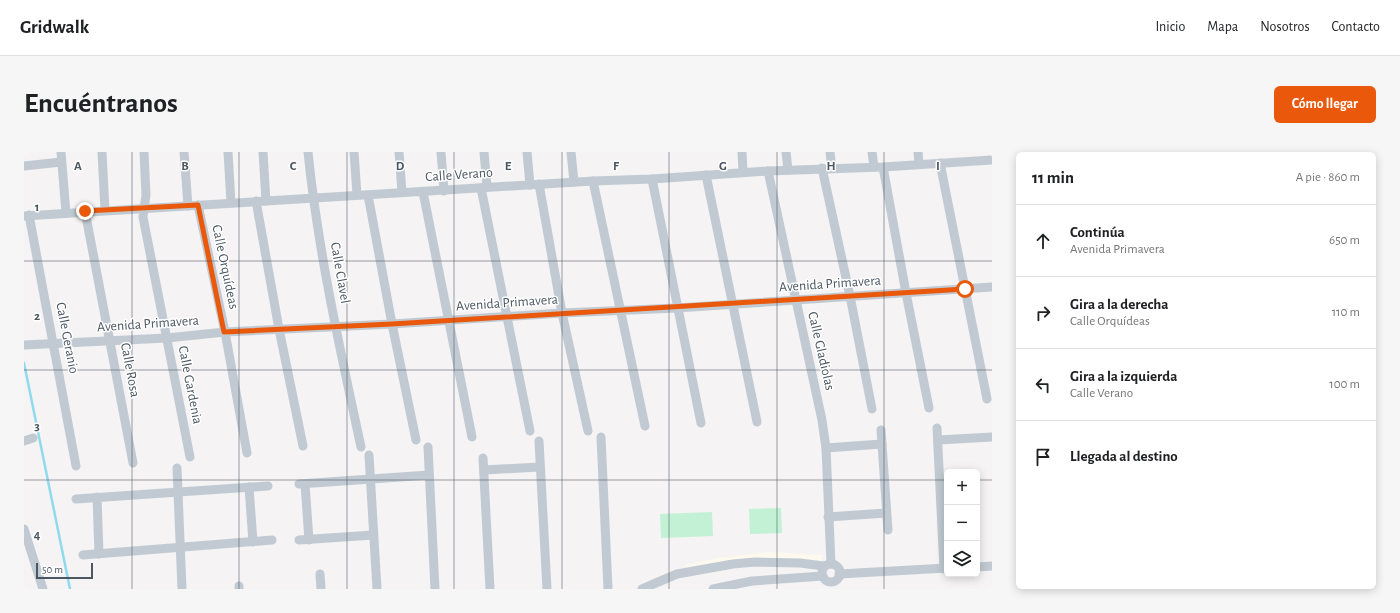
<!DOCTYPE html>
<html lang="es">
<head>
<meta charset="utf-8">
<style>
	:root { --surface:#fff; --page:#f6f6f6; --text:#202124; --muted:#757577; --line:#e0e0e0; --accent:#ea580c }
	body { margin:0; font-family:"Alegreya Sans",sans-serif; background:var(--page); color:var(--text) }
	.controls { position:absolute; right:12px; bottom:12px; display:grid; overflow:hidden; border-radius:6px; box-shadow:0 2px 10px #0003 }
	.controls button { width:36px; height:36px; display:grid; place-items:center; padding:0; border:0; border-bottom:1px solid var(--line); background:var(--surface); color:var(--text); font:20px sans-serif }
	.scale { position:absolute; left:12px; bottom:10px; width:57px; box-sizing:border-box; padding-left:4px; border:2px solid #4a5661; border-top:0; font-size:11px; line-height:14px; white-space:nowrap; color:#4a5661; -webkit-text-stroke:3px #fff; paint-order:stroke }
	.stop { position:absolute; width:12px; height:12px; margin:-9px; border:3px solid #ea580c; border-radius:50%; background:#fff }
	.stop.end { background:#ea580c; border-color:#fff; box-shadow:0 1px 4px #0008 }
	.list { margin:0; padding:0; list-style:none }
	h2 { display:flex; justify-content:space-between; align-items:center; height:52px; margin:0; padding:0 16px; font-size:17px }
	h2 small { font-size:13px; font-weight:400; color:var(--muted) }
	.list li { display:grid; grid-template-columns:26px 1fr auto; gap:12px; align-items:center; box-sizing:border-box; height:72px; padding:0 16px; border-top:1px solid var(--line) }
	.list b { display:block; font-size:15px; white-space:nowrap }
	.list p { margin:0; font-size:13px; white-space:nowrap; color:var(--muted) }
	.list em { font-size:13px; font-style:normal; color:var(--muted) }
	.icon { flex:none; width:22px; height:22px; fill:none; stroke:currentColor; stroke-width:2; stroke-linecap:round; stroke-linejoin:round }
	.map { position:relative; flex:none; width:968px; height:437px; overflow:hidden; border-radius:6px }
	header { display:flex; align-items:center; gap:24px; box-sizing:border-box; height:56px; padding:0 20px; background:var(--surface); border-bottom:1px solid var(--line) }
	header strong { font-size:19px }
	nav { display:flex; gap:22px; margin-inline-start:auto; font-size:14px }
	.intro { display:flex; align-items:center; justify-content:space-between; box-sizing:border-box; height:96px; padding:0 24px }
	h1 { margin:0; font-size:28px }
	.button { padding:10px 18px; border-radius:6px; background:var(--accent); color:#fff; font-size:14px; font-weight:700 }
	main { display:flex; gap:24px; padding:0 24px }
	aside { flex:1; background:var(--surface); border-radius:6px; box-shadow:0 2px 10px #0003 }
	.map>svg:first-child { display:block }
	.commercial { fill:#fdf9ef }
	.green { fill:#c3f1d5 }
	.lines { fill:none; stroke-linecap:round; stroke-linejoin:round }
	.stream { stroke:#90daee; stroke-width:2.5 }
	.minor { stroke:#c1cad2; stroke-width:9 }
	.route { stroke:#ea580c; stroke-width:5 }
	.grid { fill:none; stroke:#4a5661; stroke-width:1; stroke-opacity:0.55 }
	.labels { text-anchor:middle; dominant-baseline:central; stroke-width:3; stroke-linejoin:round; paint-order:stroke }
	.street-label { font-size:14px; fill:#4a5661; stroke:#fff }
	.grid-label { font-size:13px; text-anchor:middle; font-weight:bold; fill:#4a5661; stroke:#fff; stroke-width:3; stroke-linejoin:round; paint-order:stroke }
</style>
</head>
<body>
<header>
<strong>Gridwalk</strong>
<nav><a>Inicio</a><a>Mapa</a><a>Nosotros</a><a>Contacto</a></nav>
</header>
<div class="intro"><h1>Encuéntranos</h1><a class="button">Cómo llegar</a></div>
<main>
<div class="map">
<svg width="968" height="437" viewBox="0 0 968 437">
	<rect width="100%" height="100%" fill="#f5f3f3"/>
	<polygon class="commercial" points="744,400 799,403 795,416 733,413 665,424 661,413 694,406"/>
	<g class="green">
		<polygon points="757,356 758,381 726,382 725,357"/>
		<polygon points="688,360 689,384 637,386 636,362"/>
	</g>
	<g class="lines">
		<polyline class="stream" points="0,211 46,437"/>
		<g class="minor">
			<polyline points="37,0 42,61"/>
			<polyline points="78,0 81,58"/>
			<polyline points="120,0 122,43 119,65 166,305"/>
			<polyline points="160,0 164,54"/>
			<polyline points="204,0 207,51"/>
			<polyline points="239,0 242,49"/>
			<path d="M284,0C294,99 316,197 337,295"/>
			<polyline points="330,0 333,43"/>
			<polyline points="375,0 378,40"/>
			<polyline points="417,0 420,39"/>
			<polyline points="460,0 463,35"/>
			<polyline points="503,0 506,33"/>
			<polyline points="547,0 550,30"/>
			<polyline points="718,0 719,20"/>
			<polyline points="762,0 764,18"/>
			<polyline points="806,0 808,16"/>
			<polyline points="848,0 850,15"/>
			<polyline points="894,0 895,12"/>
			<polyline points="916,11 963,247"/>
			<polyline points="0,14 37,10"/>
			<polyline points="859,15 882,141 905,256"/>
			<polyline points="798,16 826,144 848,257"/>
			<polyline points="744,19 798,268 802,296 807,412"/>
			<polyline points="682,23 733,270"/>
			<polyline points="628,27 677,271"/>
			<polyline points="569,29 621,274"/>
			<polyline points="515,32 538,161 564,279"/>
			<polyline points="457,36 506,279"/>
			<polyline points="399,40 448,285"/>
			<polyline points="344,43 368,172 392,288"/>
			<polyline points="232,49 255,177 279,294"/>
			<polyline points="174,53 201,180 223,301"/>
			<polyline points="61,59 109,311"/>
			<polyline points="5,63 52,314"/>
			<polyline points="0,64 569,29 628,27 744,19 859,15 968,8"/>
			<polyline points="0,193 143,186 201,180 368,172 538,161 653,156 968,135"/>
			<polyline points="913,276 920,417"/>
			<polyline points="857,278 864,378"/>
			<polyline points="577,285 584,437"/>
			<polyline points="914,288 968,285"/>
			<polyline points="0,289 9,286"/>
			<polyline points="515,289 523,437"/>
			<polyline points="404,295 411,437"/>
			<polyline points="802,296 858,292"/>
			<polyline points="345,303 353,437"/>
			<polyline points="459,306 466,437"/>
			<polyline points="153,316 158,437"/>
			<polyline points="460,318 516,315"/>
			<polyline points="275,332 405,323"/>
			<polyline points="281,332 285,388"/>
			<polyline points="225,335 229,390"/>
			<polyline points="73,345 75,402"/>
			<polyline points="52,347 244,334"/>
			<polyline points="804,365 862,361"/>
			<polyline points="0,377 19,437"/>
			<polyline points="275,388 349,383"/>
			<polyline points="59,403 248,388"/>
			<circle cx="807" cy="421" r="9"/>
			<polyline points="953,415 968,414"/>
			<polyline points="296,422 297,437"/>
			<polyline points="815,422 923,416"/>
			<polyline points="215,434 215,437"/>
			<polyline points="618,437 653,422 709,412 731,410 776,411 800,414"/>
			<polyline points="689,437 728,429 799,424"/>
		</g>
	</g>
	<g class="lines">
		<polyline class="route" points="61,59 174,53 200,180 368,172 941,137"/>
	</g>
	<path class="grid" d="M108,0V437M215,0V437M323,0V437M430,0V437M538,0V437M645,0V437M753,0V437M860,0V437M0,109H968M0,218H968M0,328H923M953,328H968"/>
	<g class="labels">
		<g class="street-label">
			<text transform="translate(435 23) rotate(-4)">Calle Verano</text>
			<text transform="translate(201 115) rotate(78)">Calle Orquídeas</text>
			<text transform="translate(316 121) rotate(80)">Calle Clavel</text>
			<text transform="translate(806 132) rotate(-4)">Avenida Primavera</text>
			<text transform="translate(483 151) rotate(-4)">Avenida Primavera</text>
			<text transform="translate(124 172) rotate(-4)">Avenida Primavera</text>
			<text transform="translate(43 186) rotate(79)">Calle Geranio</text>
			<text transform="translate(797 199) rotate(77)">Calle Gladiolas</text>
			<text transform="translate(106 218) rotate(79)">Calle Rosa</text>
			<text transform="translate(166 233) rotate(79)">Calle Gardenia</text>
		</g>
	</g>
	<g class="grid-label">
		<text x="54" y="18">A</text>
		<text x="161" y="18">B</text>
		<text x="269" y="18">C</text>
		<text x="376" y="18">D</text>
		<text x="484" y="18">E</text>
		<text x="592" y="18">F</text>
		<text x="699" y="18">G</text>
		<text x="807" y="18">H</text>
		<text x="914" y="18">I</text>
		<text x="13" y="59">1</text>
		<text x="13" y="168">2</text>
		<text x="13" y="278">3</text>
		<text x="13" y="387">4</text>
	</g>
</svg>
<div class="controls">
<button>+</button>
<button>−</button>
<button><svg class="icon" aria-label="layers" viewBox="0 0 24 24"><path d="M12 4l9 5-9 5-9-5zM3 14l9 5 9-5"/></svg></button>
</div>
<div class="scale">50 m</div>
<div class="stop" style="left:941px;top:137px"></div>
<div class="stop end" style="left:61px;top:59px"></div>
</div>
<aside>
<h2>11 min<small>A pie · 860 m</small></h2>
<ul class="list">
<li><svg class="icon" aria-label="ahead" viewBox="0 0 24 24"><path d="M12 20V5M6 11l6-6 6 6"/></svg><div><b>Continúa</b><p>Avenida Primavera</p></div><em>650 m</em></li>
<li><svg class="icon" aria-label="right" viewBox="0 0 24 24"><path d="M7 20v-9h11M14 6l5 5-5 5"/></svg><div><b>Gira a la derecha</b><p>Calle Orquídeas</p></div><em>110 m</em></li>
<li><svg class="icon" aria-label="left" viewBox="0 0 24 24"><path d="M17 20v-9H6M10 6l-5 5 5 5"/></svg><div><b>Gira a la izquierda</b><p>Calle Verano</p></div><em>100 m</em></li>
<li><svg class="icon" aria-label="arrive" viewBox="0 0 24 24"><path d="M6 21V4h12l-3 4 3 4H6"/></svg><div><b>Llegada al destino</b></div></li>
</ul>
</aside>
</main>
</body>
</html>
